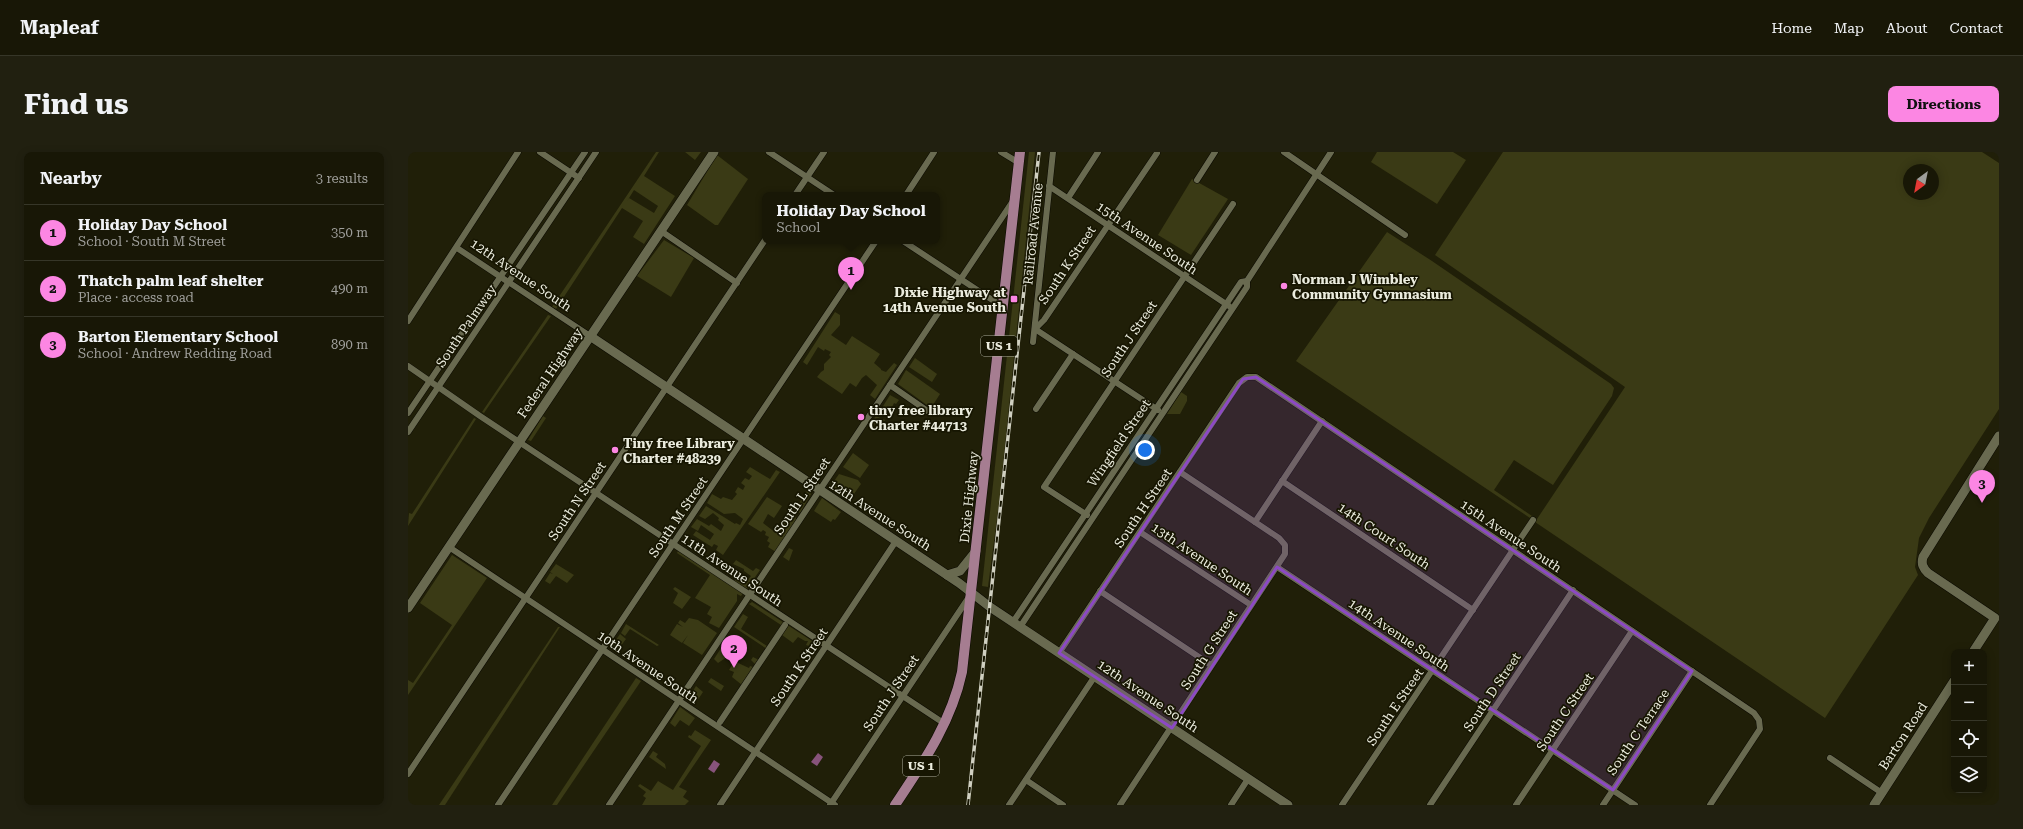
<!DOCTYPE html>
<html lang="en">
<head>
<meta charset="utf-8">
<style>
	:root { --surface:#181706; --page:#212010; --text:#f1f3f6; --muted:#9f9f9b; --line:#363628; --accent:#fc86e3 }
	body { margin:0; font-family:"Roboto Serif",serif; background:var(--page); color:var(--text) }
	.controls { position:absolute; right:12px; bottom:12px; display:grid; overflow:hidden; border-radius:8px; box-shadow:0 2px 10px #0003 }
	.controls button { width:36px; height:36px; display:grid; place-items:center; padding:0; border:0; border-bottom:1px solid var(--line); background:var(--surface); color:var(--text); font:20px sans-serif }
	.compass { position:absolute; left:1495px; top:12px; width:36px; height:36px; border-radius:50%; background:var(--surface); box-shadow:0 2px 10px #0003; rotate:212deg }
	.you { position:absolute; left:737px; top:298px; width:14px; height:14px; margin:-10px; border:3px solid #fff; border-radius:50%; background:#1a73e8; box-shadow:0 0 0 6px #1a73e833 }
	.badge { display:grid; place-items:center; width:26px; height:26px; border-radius:50%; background:var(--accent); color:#111; font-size:13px; font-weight:700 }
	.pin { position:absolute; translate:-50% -33px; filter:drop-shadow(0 1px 2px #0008) }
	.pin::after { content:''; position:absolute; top:21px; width:14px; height:12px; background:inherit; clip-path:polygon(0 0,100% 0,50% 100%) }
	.popup { position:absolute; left:354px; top:40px; width:178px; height:52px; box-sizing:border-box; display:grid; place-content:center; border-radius:8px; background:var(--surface); filter:drop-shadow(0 1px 3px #0005); font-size:13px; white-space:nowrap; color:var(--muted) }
	.popup b { font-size:15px; color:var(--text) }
	.popup::after { content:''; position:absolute; left:50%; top:100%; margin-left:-8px; border:8px solid transparent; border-top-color:var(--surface) }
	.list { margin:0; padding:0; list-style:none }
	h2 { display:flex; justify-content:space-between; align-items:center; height:52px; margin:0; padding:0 16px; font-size:17px }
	h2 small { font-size:13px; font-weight:400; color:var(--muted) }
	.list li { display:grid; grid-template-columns:26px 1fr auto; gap:12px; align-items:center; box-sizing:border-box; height:56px; padding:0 16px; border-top:1px solid var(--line) }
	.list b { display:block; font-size:15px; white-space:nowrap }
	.list p { margin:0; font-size:13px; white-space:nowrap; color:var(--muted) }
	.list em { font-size:13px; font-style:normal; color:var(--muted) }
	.icon { flex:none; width:22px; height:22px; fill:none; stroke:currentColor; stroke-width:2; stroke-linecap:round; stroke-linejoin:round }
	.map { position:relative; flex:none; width:1591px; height:653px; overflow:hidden; border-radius:8px }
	header { display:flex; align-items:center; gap:24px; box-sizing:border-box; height:56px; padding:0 20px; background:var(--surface); border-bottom:1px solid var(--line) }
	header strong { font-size:19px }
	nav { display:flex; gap:22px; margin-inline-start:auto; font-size:14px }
	.intro { display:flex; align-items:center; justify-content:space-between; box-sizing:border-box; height:96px; padding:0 24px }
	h1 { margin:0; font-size:28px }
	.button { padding:10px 18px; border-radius:8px; background:var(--accent); color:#111; font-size:14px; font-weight:700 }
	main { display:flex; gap:24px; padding:0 24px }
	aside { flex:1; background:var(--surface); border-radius:8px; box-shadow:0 2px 10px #0003 }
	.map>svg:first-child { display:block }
	.green { fill:#3a3a15; fill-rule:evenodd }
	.water { fill:#87537b }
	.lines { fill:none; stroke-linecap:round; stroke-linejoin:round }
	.street-casing { stroke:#0a0900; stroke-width:7 }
	.secondary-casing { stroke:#0a0900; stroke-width:10 }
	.primary-casing { stroke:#0a0900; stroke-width:11 }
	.street { stroke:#696a50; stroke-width:6 }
	.secondary { stroke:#696a50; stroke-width:9 }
	.primary { stroke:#a67d91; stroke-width:10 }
	.rail-casing { stroke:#d0d0c1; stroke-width:3.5 }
	.rail { stroke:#171602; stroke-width:2; stroke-dasharray:6; stroke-linecap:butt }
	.marked { fill:#8c49c4; fill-opacity:0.2; stroke:#8c49c4; stroke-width:3; stroke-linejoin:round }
	.poi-dot { fill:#fc86e3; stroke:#171602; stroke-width:1.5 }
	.labels { text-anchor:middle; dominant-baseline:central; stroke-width:3.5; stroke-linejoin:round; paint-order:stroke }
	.shield { fill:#171602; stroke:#abac9c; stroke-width:1 }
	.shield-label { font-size:12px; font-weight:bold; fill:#ebecde }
	.street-label { font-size:13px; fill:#ebecde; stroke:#171602 }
	.poi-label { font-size:13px; font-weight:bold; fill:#ebecde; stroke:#171602; text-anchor:start }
</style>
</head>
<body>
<header>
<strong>Mapleaf</strong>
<nav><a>Home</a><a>Map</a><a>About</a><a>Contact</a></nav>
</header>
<div class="intro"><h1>Find us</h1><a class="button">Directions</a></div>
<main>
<aside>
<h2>Nearby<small>3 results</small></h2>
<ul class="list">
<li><span class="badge">1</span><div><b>Holiday Day School</b><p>School · South M Street</p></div><em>350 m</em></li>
<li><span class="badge">2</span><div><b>Thatch palm leaf shelter</b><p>Place · access road</p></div><em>490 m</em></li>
<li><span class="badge">3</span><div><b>Barton Elementary School</b><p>School · Andrew Redding Road</p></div><em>890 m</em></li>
</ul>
</aside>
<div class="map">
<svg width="1591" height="653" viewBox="0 0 1591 653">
	<rect width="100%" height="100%" fill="#201f08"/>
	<g class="green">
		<path d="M248,0H251L236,24L267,44L236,92L225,85L235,69L214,56L148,157L144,155ZM226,38L250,54L246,61L221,46L218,51Z"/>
		<polygon points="277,0 293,0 287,8"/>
		<polygon points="621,0 627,0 591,351 580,435 574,434"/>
		<polygon points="969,0 1045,0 1058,8 1029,52 963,10"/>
		<path d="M1095,0H1574L1591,11V257L1521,366L1511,386L1507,415L1510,423L1417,566L1127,370L1217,235L1027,103ZM1501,18H1525V42H1501Z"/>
		<polygon points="309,3 340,27 310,73 307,73 279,53"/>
		<polygon points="784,27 820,47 783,103 750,83"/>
		<polygon points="979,80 1024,109 1203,232 1206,236 1204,244 1145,333 1106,308 1086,338 1124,364 1122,366 888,209"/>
		<polygon points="256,88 286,106 263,145 229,124"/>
		<polygon points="427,160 432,163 432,173 423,183 438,193 444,184 472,202 466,211 473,217 473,218 478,220 486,211 489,213 467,247 462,243 469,233 458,223 454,226 448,235 442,231 434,242 409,225 413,220 416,218 416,212 423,205 421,203 423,200 417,197 416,199 410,195 399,213 395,210"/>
		<polygon points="140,163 143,164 76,261 74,260"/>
		<polygon points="507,206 529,222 524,230 501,215"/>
		<polygon points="498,218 532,242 523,256 490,232"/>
		<polygon points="773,240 779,244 779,249 772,262 759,262"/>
		<polygon points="482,243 491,248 488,252 486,251 481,261 478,260 477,263 472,259"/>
		<polygon points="135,264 138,266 123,289 120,288"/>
		<polygon points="468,264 477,268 472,276 463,270"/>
		<polygon points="66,266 68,267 0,374 1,361 4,362"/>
		<polygon points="445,301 461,313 452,326 435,315"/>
		<polygon points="342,315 362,327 368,318 372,320 315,403 308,398 310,394 306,392 304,395 285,383 288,379 302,388 306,382 293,373 290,379 283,375 289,367 301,374 303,372 313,379 316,373 310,368 311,366 305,361 297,367 291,364 298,354 327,372 328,371 332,373 335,367 327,361 316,362 299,351 304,342 313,347 315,345 324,348 329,342 327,340 330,335 335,338 337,334 333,331 337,326 341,328 344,324 338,320"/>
		<polygon points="431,322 450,328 453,332 441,349 425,338 424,332"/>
		<polygon points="400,337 404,339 403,342 392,361 387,358 388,368 368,400 360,395 362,391 359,389 361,385 357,383 358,380 355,378 353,380 340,372 359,345 374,354 366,366 360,362 355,371 368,381 383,359 385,361"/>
		<polygon points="414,346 433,360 427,368 425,367 423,370 406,359"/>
		<polygon points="381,396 385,398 381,409 375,405"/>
		<polygon points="270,399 335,441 333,444 329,442 329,449 311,476 301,471 304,465 299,462 303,455 287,446 302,423 269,401"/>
		<polygon points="44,403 79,426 0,543 0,528 5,531 44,473 12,451"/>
		<polygon points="328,408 345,419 348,416 352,418 339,437 326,429 330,423 339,429 343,424 336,419 336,417 325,412"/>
		<polygon points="148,412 166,423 159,431 148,424 142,432 137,429 142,421 145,422 142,420"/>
		<polygon points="267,435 283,445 274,457 265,451 270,441 265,437"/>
		<polygon points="344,450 404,489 401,494 398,493 400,489 397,489 390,485 385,491 374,483 321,559 317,556 334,533 324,525 326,520 321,518 326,510 319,505 310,511 306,507 317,490 322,493 317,500 328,508 328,510 341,516 342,514 345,515 347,512 343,508 345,505 351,508 359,497 326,475 335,462 340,465 333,477 359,494 373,473 341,452"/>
		<polygon points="281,466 290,468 309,481 294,503 275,491 280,483 274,491 262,483 269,472 275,475 270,471 272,468 277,471"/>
		<polygon points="218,472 251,493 249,494 222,477 217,484 213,481"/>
		<polygon points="150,475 152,475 37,653 31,653"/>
		<polygon points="212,482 218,487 209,499 203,495"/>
		<polygon points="228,526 233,529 149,653 144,653"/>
		<polygon points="303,526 316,534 313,539 300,530"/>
		<polygon points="288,534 295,540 287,552 280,547"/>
		<polygon points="272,555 287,566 281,574 272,568 267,575 262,571"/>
		<polygon points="287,578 303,588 271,635 279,639 275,645 281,649 277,653 234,653 238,646 235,644 238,640 230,634 232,632 243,639 250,629 265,638 293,594 280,585 281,583 283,584"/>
		<polygon points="245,599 250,602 248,605 257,612 258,617 241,605"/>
	</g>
	<g class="water">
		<polygon points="410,601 415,605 409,614 403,610"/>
		<polygon points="306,608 312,612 306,621 300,617"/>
	</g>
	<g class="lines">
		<defs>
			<g id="street">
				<polyline points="132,0 171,26"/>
				<polyline points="361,0 426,43"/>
				<polyline points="593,0 611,11"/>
				<polyline points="876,0 997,83"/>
				<polyline points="749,1 636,168 627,177 750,258"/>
				<polyline points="789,28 807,0"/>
				<polyline points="641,34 821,154"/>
				<polyline points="387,43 416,0"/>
				<polyline points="498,43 526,0"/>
				<polyline points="660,46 690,0"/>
				<polyline points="253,79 329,131"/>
				<polyline points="495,89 595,155"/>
				<polyline points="49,96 182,184"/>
				<polyline points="0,169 110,0"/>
				<polyline points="625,190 645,0"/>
				<polyline points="0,214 72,264 537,572"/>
				<polyline points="482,233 521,260"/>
				<polyline points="628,257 665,202"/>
				<polyline points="0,261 177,0"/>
				<polyline points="0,280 188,0"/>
				<polyline points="874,329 1065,458"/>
				<polyline points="679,363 636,335 825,52"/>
				<polyline points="847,370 914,269"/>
				<polyline points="732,380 843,453"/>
				<polyline points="41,395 427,653"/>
				<polyline points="869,415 1227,653"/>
				<polyline points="692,439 803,513"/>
				<polyline points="605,470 833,130 839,129"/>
				<polyline points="612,475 839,135 839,129 923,0"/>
				<polyline points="651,501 831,231 839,225 848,225 1346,561 1351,568 1352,577 1302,653"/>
				<polyline points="312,570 377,473"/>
				<polyline points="1422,606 1474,641"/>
				<polyline points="0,622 357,88"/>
				<polyline points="618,628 655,653"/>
				<polyline points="90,653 468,89"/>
				<polyline points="201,653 605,49"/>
				<polyline points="312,653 488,389"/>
				<polyline points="422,653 561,445"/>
				<polyline points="601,653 687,524"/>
				<polyline points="712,653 877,402 877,393 871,386 772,320"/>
				<polyline points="823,653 840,627"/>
				<polyline points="934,653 1125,368"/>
				<polyline points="1022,653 1165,438"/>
				<polyline points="1108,653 1224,479"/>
				<polyline points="1195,653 1284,519"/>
			</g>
			<g id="secondary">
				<polyline points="182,184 551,431 582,455 880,653"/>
				<polyline points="539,423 552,419 568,399"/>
				<polyline points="0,456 306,0"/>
				<path d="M1565,500L1587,466L1520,421C1515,416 1513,412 1515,405L1591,284"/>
				<polyline points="1466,653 1546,529"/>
			</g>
			<path id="primary" d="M487,653C515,611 543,571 554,520L612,0"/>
		</defs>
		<use href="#street" class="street-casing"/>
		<use href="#secondary" class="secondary-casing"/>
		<use href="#primary" class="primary-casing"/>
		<use href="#street" class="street"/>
		<use href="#secondary" class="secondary"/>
		<use href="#primary" class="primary"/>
		<defs>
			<polyline id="rail" points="560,653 631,0"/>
		</defs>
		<use href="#rail" class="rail-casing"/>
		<use href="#rail" class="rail"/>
	</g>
	<path class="marked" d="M848,225L1284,519L1205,638L869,415L764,576L651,501L835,227Z"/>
	<g class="poi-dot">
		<circle cx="876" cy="134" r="4"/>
		<rect x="602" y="143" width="8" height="8" rx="2"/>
		<circle cx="453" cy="265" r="4"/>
		<circle cx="207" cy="298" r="4"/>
	</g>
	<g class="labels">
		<g class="shield">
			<rect x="573" y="184" width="36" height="20" rx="3"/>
			<rect x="495" y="604" width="36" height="20" rx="3"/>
		</g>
		<g class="shield-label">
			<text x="591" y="194">US 1</text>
			<text x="513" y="614">US 1</text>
		</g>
		<g class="street-label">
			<text transform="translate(625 82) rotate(-84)">Railroad Avenue</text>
			<text transform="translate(739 86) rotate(34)">15th Avenue South</text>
			<text transform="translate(659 113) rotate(-56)">South K Street</text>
			<text transform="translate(113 123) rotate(34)">12th Avenue South</text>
			<text transform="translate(58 174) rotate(-56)">South Palmway</text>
			<text transform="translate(721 187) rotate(-56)">South J Street</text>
			<text transform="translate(142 221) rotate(-56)">Federal Highway</text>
			<text transform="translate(711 291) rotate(-56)">Wingfield Street</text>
			<text transform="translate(394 344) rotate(-56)">South L Street</text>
			<text transform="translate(561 345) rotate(-84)">Dixie Highway</text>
			<text transform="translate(169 349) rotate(-56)">South N Street</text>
			<text transform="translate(735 356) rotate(-56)">South H Street</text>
			<text transform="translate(472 363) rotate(33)">12th Avenue South</text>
			<text transform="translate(270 365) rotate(-56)">South M Street</text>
			<text transform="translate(976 384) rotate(34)">14th Court South</text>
			<text transform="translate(1103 384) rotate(34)">15th Avenue South</text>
			<text transform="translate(794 407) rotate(34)">13th Avenue South</text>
			<text transform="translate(324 418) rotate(34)">11th Avenue South</text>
			<text transform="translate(991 483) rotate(34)">14th Avenue South</text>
			<text transform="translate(801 498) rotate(-57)">South G Street</text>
			<text transform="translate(240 515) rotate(34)">10th Avenue South</text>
			<text transform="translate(391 515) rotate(-56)">South K Street</text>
			<text transform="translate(1084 540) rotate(-56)">South D Street</text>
			<text transform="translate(483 541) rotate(-56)">South J Street</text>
			<text transform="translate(740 544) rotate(34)">12th Avenue South</text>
			<text transform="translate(987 555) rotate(-56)">South E Street</text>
			<text transform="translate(1157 560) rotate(-56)">South C Street</text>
			<text transform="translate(1230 580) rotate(-56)">South C Terrace</text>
			<text transform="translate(1495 584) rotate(-57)">Barton Road</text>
		</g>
		<g class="poi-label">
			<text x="884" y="127">Norman J Wimbley<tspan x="884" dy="15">Community Gymnasium</tspan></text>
			<text x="598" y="140" text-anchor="end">Dixie Highway at<tspan x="598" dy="15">14th Avenue South</tspan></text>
			<text x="461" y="258">tiny free library<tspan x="461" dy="15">Charter #44713</tspan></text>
			<text x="215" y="291">Tiny free Library<tspan x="215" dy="15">Charter #48239</tspan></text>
		</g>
	</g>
</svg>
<div class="controls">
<button>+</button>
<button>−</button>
<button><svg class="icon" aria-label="locate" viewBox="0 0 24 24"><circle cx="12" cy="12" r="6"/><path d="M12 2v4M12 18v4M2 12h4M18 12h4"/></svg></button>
<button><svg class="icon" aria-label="layers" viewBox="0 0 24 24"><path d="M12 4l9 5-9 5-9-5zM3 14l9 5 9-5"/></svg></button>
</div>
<svg class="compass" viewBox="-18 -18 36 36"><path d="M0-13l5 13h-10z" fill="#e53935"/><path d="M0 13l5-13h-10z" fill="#9f9f9b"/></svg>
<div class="you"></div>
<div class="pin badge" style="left:443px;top:138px">1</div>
<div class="popup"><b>Holiday Day School</b>School</div>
<div class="pin badge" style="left:326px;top:516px">2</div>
<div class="pin badge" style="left:1574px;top:351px">3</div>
</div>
</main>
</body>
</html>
